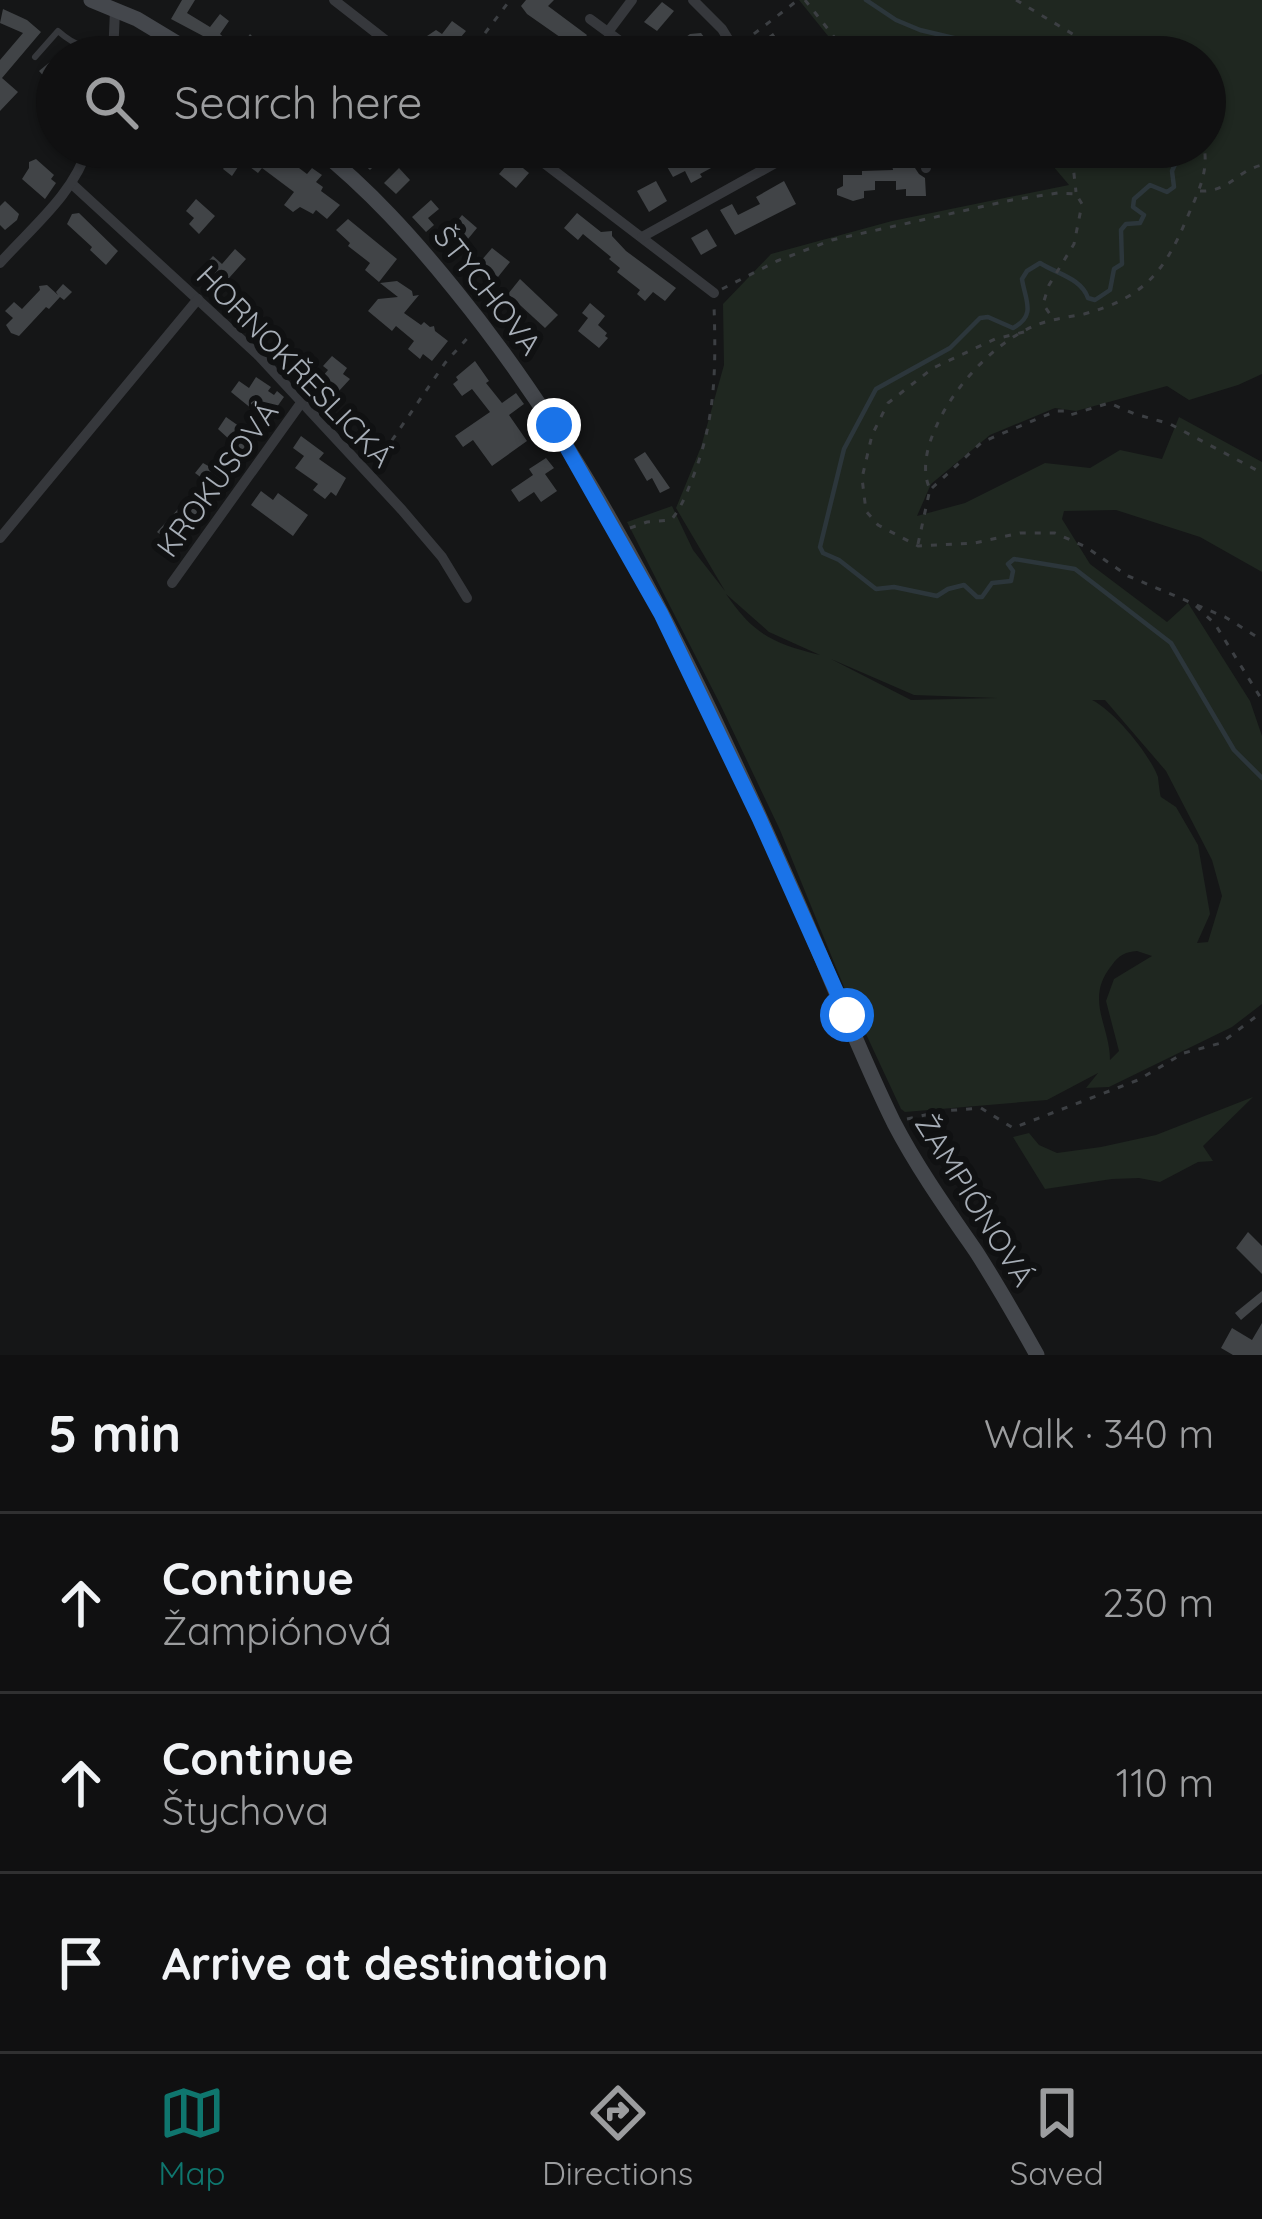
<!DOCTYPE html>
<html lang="en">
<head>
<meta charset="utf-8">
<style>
	:root { --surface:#101011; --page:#19191a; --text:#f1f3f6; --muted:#9c9d9f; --line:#303031; --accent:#0f766e }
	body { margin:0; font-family:Quicksand,sans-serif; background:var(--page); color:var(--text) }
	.stop { position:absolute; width:36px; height:36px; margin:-27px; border:9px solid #1a73e8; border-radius:50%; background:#fff }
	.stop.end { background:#1a73e8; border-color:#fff; box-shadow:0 3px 12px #0008 }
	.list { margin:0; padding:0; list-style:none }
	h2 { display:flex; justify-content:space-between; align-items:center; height:156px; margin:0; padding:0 48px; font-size:51px }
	h2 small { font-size:39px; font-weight:400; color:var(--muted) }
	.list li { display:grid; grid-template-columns:78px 1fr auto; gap:36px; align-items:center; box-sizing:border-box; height:180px; padding:0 48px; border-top:3px solid var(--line) }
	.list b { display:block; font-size:45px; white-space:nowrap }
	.list p { margin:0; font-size:39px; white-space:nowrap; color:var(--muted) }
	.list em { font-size:39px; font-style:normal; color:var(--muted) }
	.icon { flex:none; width:66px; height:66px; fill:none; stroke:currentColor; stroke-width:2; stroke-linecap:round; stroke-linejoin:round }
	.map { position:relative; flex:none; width:1262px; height:1355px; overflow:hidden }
	.search { position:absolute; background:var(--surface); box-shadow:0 3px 9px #0004; left:36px; right:36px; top:36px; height:132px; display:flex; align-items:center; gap:30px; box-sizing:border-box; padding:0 42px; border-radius:66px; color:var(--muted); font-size:45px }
	.sheet { height:696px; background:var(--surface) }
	nav { display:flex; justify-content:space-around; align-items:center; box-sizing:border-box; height:168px; border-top:3px solid var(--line); background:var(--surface); font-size:33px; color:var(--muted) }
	nav a { display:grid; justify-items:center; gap:6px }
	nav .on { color:var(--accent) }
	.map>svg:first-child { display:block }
	.green { fill:#1f2720; fill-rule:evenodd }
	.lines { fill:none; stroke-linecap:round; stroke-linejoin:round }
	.stream { stroke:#2c363b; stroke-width:4.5 }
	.building { fill:#414447 }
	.path { stroke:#3c3f43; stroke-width:3; stroke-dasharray:6 9; stroke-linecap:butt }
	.lane { stroke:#36383c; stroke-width:6 }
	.street { stroke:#36383c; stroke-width:10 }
	.secondary { stroke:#44474c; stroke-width:15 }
	.route { stroke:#1a73e8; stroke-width:15 }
	.labels { text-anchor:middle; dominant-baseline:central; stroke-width:12; stroke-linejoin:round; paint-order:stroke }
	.street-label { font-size:30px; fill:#a7aeb7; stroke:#101112 }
</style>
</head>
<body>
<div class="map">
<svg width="1262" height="1355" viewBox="0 0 1262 1355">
	<rect width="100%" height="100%" fill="#151617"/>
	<g class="green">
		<path d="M799,0H1262V374L1238,385L1189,400L1167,386L1076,411L1055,408L990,435L931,484L917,516L965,503L1045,463L1090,468L1120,450L1162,459L1179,417L1262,462V572L1200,537L1116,510L1064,511L1062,519L1090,564L1167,622L1188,603L1250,701L1262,736V1004L1232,1027L1109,1087L1086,1088L1098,1073L1047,1100L905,1112L901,1109L844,987L780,830L720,704L627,522L672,506L693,550L725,591L676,508L701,447L724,365L723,304L771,254L892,221L1069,185L1037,147H1205V57H845ZM726,594L769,632L820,655C773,643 754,635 726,594ZM831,659L914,695L997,698L911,700ZM1092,700H1105L1166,771L1212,860L1222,896L1208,942L1197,943L1210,914L1198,845L1176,807L1161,797C1160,795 1158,778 1158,777C1149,753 1113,710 1092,700ZM1137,951L1152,956L1114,979L1106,1001L1119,1051L1110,1060C1110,1025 1084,999 1112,965C1119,955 1125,952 1137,951Z"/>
		<polygon points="1253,1097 1203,1146 1213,1161 1198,1162 1160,1182 1139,1178 1112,1179 1045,1189 1013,1137 1029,1133 1039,1145 1057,1153 1101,1147 1156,1135"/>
	</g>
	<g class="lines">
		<g class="stream">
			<polyline points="866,0 896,20 920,30 1004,50 1036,44 1047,57"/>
			<polyline points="1127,147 1132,147"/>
			<path d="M1166,147L1176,162L1172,171L1174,187L1167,192L1150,185L1134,199L1133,207L1144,215L1140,223L1126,224L1121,230L1122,264L1114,269L1110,290L1095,300L1088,298C1081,278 1057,274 1040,263L1027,271L1022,279C1025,300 1037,315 1013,328L988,317L980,318L950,348L876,389L844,449L820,547L823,553L839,560L876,589L894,587L937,596L948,589L964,585L977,597H982L992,583L1011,581L1013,571L1008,564L1014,559L1075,569L1171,643L1234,750L1262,778"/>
		</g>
	</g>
	<g class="building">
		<polygon points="182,0 195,0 187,13 210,27 220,14 229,21 220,34 238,50 250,34 261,45 252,57 232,57 213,43 210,47 200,40 203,36 171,19"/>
		<polygon points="526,0 554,0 548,6 587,35 577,49 527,14 521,6"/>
		<polygon points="662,2 674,11 657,31 644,22"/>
		<polygon points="3,9 27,20 41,32 2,78 18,92 0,111 0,60 23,33 0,23"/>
		<polygon points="452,21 466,31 444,57 426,43 427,36 436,30 442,34"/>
		<polygon points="701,33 711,46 704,51 709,57 685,56 678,43 690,34"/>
		<polygon points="773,33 785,50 791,45 799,57 769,57 759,43"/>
		<polygon points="57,56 57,91 39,71"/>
		<polygon points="216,147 252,147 273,164 278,157 284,162 287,159 307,174 312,168 322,175 316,182 323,187 321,191 340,205 327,219 316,210 313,214 300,207 293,212 284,205 294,192 262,168 258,173 242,161 232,176 223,169 231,158"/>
		<polygon points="345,147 372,147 367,152 378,162 370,170"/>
		<polygon points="691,147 733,147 739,158 728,164 726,160 700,174 702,177 691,183 685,171 673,177 666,165 672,163 670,158"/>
		<polygon points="36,159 54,175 51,179 56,183 45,199 22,179 29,168 29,162"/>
		<polygon points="512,159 529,173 516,188 499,174"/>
		<polygon points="892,165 913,165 919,174 925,178 926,196 906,196 906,189 896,190 896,181 875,181 875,190 864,191 864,198 853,201 837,195 837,189 843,186 843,175 862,175 862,171 893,170"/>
		<polygon points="399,168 410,180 396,194 384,183"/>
		<polygon points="656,181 667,201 649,212 637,191"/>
		<polygon points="784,181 796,204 735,235 720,210 732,204 738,215 760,204 756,197"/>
		<polygon points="196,199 215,216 199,234 189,224 194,218 186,211"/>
		<polygon points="431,200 439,209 428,218 434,225 426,232 412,217"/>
		<polygon points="5,201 19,214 17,220 5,230 0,225 0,206"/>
		<polygon points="79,213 118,251 106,265 90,250 92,247 67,224 72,214"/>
		<polygon points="577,213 601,232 612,231 612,236 626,251 676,288 665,301 653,292 645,301 637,294 640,290 617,272 620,268 609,259 611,257 583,234 578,240 564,228"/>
		<polygon points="462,215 477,228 463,245 448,233"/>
		<polygon points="348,219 397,259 379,282 365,270 370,263 348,246 350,243 336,230"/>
		<polygon points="707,229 717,246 701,255 691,238"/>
		<polygon points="492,248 510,262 498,277 480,262"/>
		<polygon points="235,249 246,259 221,287 201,269 213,256 222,264"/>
		<polygon points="520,279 558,315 545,328 508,294"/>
		<polygon points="397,281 412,291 413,296 419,295 404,313 421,325 424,322 430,327 434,326 435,331 448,341 432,361 423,354 420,359 408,349 414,341 396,326 392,331 368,311 378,299 398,297 380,283"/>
		<polygon points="63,284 72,292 64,300 60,297 49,309 46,307 19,336 11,333 6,325 13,318 5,311 14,302 22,309 40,290 39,286 47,285 58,295 56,292"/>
		<polygon points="590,303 605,316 598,325 607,333 605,336 608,338 599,348 578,331 588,318 582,313"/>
		<polygon points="332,356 347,368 343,374 350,379 339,391 322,377 328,370 323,366"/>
		<polygon points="475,361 489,381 486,383 502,403 516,393 524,404 509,415 527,441 492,466 473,440 463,447 455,436 490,412 472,389 462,396 453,384 458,380 456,377"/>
		<polygon points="256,377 271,387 268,391 274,395 277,391 284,397 267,421 231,392 239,381 249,388"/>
		<polygon points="226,417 253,436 248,443 250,444 238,461 236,460 223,477 225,479 184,532 186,534 177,547 157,532 179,508 185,512 206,481 195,473 203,463 210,467 230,440 218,429"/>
		<polygon points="301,436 324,453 319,459 346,478 336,496 331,492 325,499 313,490 318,484 295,468 304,456 293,448"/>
		<polygon points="645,452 670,488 660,493 652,478 647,481 634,459"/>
		<polygon points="546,458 554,468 545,474 557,491 541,502 534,492 519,502 511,490 533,475 529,469"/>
		<polygon points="261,491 273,500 278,493 308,515 293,536 251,505"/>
		<polygon points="1248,1232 1262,1246 1262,1274 1236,1248"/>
		<polygon points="1262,1291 1262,1302 1241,1320 1235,1313"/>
		<polygon points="1262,1323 1262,1355 1233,1355 1221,1348 1232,1328 1252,1340"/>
	</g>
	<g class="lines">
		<g class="path">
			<polyline points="805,0 850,57"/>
			<polyline points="1016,0 1111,57"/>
			<polyline points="742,43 798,0"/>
			<polyline points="467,57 510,0"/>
			<polyline points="1060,147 1073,165 1076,192"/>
			<path d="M1200,191C1230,192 1236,171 1262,165"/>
			<polyline points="722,289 777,261 832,240 1012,200 1058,193 1076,194 1082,204 1074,244 1049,285 1043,304 1054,320"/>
			<polyline points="1024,332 995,339 933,368 888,403 872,435 862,478 866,511 878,525 918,546 975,543 1020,533 1055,533 1086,547 1128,576 1225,617 1262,640"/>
			<polyline points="375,465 445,363 472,333"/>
			<polyline points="932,488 982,442 1056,411 1065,411 1070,415 1109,403 1135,414 1170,424 1262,473"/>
			<path d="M630,528L647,522L671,520C682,507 687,492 693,477C716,418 716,367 714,305"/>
			<path d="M918,544L930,489C921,471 927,446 936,427C954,386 996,340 1039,324C1053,319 1069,317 1084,314C1143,298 1164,273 1187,218C1197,194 1209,173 1204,147"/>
			<polyline points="1196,606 1215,624 1262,700"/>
			<polyline points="907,1119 943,1111 981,1108 1013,1128 1138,1080 1184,1053 1221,1043 1262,1012"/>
		</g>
		<path class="lane" d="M35,57L58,31C81,51 86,47 112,38"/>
		<g class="street">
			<polyline points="334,0 407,57"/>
			<polyline points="693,0 722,29 739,57"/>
			<polyline points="590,19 624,44"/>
			<polyline points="608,32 632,0"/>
			<polyline points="113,57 115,10"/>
			<polyline points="523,147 714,293"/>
			<polyline points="786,147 788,156 797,161 808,156 810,147"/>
			<polyline points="925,147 926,168"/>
			<polyline points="810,149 925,148"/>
			<polyline points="72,184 257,354 402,510 442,557 467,598"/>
			<polyline points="642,237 788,156"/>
			<path d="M0,263C32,227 74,194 88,147"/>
			<polyline points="0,538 198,299"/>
			<polyline points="172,583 301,403"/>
		</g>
		<g class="secondary">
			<polyline points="91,0 137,19 200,57"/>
			<path d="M316,147C369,189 413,238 455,290C601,469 703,688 796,898C829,973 858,1050 894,1123C918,1169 948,1211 977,1253C998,1286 1018,1321 1037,1355"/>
		</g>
	</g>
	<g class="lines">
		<polyline class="route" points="554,425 661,614 759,818 847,1015"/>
	</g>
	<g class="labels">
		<g class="street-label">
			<text transform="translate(488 290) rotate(52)">ŠTYCHOVA</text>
			<text transform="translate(295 366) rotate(46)">HORNOKŘESLICKÁ</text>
			<text transform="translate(217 479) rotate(-54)">KROKUSOVÁ</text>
			<text transform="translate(975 1200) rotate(58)">ŽAMPIÓNOVÁ</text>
		</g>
	</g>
</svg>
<div class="stop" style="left:847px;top:1015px"></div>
<div class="stop end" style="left:554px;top:425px"></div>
<div class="search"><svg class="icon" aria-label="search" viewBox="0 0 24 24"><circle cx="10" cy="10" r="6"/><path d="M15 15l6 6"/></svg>Search here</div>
</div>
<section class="sheet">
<h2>5 min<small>Walk · 340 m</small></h2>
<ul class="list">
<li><svg class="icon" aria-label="ahead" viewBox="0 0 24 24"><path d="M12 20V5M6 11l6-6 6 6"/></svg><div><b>Continue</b><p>Žampiónová</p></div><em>230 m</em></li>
<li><svg class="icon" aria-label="ahead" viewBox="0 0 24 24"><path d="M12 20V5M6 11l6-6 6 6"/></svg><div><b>Continue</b><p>Štychova</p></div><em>110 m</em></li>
<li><svg class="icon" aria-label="arrive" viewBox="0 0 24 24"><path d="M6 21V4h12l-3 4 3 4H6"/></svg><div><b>Arrive at destination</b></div></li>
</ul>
</section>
<nav>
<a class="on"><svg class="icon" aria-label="map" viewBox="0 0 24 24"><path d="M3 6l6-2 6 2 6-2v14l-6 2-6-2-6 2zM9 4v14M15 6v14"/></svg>Map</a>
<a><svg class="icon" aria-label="directions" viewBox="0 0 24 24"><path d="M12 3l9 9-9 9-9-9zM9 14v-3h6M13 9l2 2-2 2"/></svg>Directions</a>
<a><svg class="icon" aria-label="saved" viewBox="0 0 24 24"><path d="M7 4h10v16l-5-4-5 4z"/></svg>Saved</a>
</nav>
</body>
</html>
